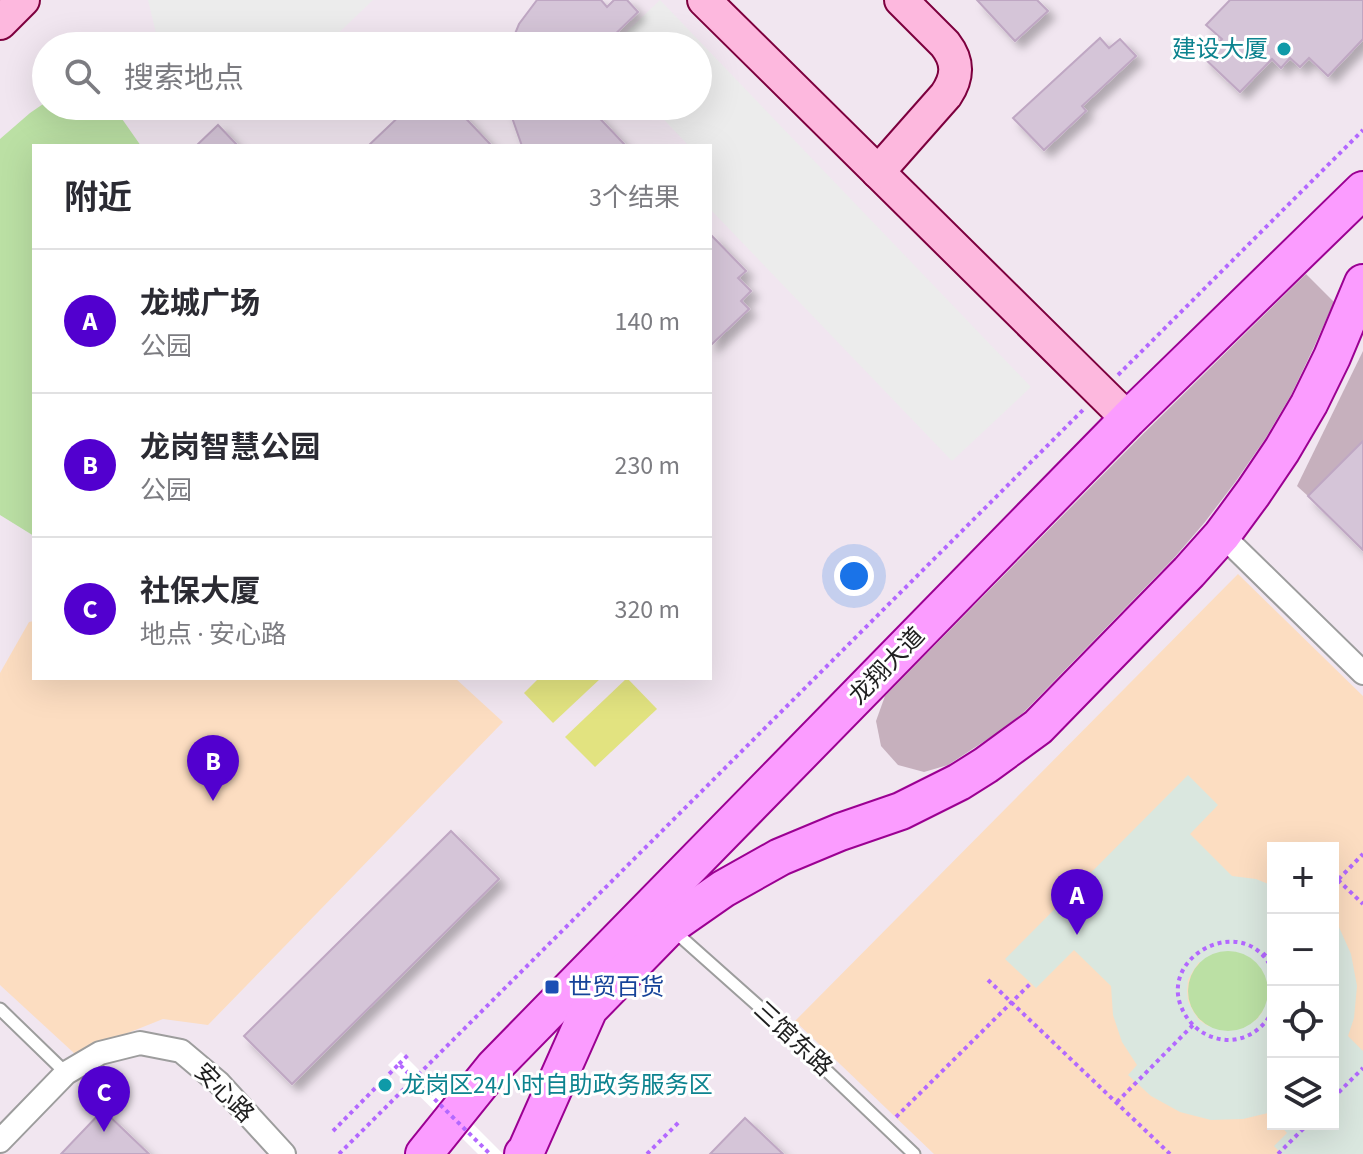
<!DOCTYPE html>
<html lang="zh">
<head>
<meta charset="utf-8">
<style>
	:root { --surface:#fff; --page:#f2f2f3; --text:#2b2b33; --muted:#7c7c81; --line:#e1e1e2; --accent:#5200cf }
	body { margin:0; font-family:"Source Sans 3","Noto Sans SC",sans-serif; background:var(--page); color:var(--text) }
	.controls { position:absolute; right:24px; bottom:24px; display:grid; overflow:hidden; border-radius:0px; box-shadow:0 8px 32px #0002 }
	.controls button { width:72px; height:72px; display:grid; place-items:center; padding:0; border:0; border-bottom:2px solid var(--line); background:var(--surface); color:var(--text); font:40px sans-serif }
	.you { position:absolute; left:854px; top:576px; width:28px; height:28px; margin:-20px; border:6px solid #fff; border-radius:50%; background:#1a73e8; box-shadow:0 0 0 12px #1a73e833 }
	.badge { display:grid; place-items:center; width:52px; height:52px; border-radius:50%; background:var(--accent); color:#fff; font-size:26px; font-weight:700 }
	.pin { position:absolute; translate:-50% -66px; filter:drop-shadow(0 2px 4px #0008) }
	.pin::after { content:''; position:absolute; top:42px; width:28px; height:24px; background:inherit; clip-path:polygon(0 0,100% 0,50% 100%) }
	.list { margin:0; padding:0; list-style:none }
	h2 { display:flex; justify-content:space-between; align-items:center; height:104px; margin:0; padding:0 32px; font-size:34px }
	h2 small { font-size:26px; font-weight:400; color:var(--muted) }
	.list li { display:grid; grid-template-columns:52px 1fr auto; gap:24px; align-items:center; box-sizing:border-box; height:144px; padding:0 32px; border-top:2px solid var(--line) }
	.list b { display:block; font-size:30px; white-space:nowrap }
	.list p { margin:0; font-size:26px; white-space:nowrap; color:var(--muted) }
	.list em { font-size:26px; font-style:normal; color:var(--muted) }
	.icon { flex:none; width:44px; height:44px; fill:none; stroke:currentColor; stroke-width:2; stroke-linecap:round; stroke-linejoin:round }
	.map { position:relative; flex:none; width:1363px; height:1154px; overflow:hidden }
	.search { position:absolute; background:var(--surface); box-shadow:0 8px 32px #0002; left:32px; top:32px; width:680px; height:88px; display:flex; align-items:center; gap:20px; box-sizing:border-box; padding:0 28px; border-radius:44px; color:var(--muted); font-size:30px }
	.panel { position:absolute; background:var(--surface); box-shadow:0 8px 32px #0002; left:32px; top:144px; width:680px; height:536px; border-radius:0px }
	.map>svg:first-child { display:block }
	.construction { fill:#c6b0bd }
	.park { fill:#fcddc1; fill-rule:evenodd }
	.pitch { fill:#e2e380 }
	.parking { fill:#ececec }
	.plaza { fill:#dae7df; fill-rule:evenodd }
	.water { fill:#bbe0a4 }
	.pier { fill:#fff }
	.building { fill:#d5c5d8; stroke:#bfa7c3; stroke-width:2; filter:url(#shadow) }
	.lines { fill:none; stroke-linecap:round; stroke-linejoin:round }
	.lane-casing { stroke:#9d9d9d; stroke-width:15 }
	.street-casing { stroke:#9d9d9d; stroke-width:26 }
	.secondary-casing { stroke:#7d003e; stroke-width:36 }
	.primary-casing { stroke:#9b0092; stroke-width:40 }
	.path { stroke:#b368ff; stroke-width:4; stroke-dasharray:4 4; stroke-linecap:butt }
	.lane { stroke:#fff; stroke-width:11 }
	.street { stroke:#fff; stroke-width:22 }
	.secondary { stroke:#fdb8de; stroke-width:32 }
	.primary { stroke:#fb9cff; stroke-width:36 }
	.path-bridge { stroke:#b368ff; stroke-width:4; stroke-dasharray:4 4; stroke-linecap:butt }
	.culture-dot { fill:#0f9aa8; stroke:#fff; stroke-width:3 }
	.transit-dot { fill:#1a4fb4; stroke:#fff; stroke-width:3 }
	.labels { text-anchor:middle; dominant-baseline:central; stroke-width:6; stroke-linejoin:round; paint-order:stroke }
	.culture-label { font-size:24px; fill:#0d838f; stroke:#fff; text-anchor:end }
	.street-label { font-size:24px; fill:#202020; stroke:#fff }
	.transit-label { font-size:24px; fill:#164399; stroke:#fff; text-anchor:start }
</style>
</head>
<body>
<div class="map">
<svg width="1363" height="1154" viewBox="0 0 1363 1154">
	<defs>
		<filter id="shadow"><feDropShadow dx="7" dy="7" stdDeviation="4" flood-color="#0004"/></filter>
	</defs>
	<rect width="100%" height="100%" fill="#f1e6f0"/>
	<g class="construction">
		<polygon points="1306,274 1334,302 1313,349 1291,395 1265,439 1236,481 1205,522 1174,558 1024,712 1000,731 948,765 924,772 898,765 881,746 876,721 885,696 1143,434"/>
		<polygon points="1363,351 1363,441 1308,496 1297,486"/>
	</g>
	<g class="park">
		<path d="M1238,574L1363,696V1154H934L795,1021ZM1273,848H1333V1124H1273Z"/>
		<polygon points="34,621 34,678 455,678 503,722 208,1025 163,1019 75,1054 0,985 0,673 29,622"/>
	</g>
	<g class="pitch">
		<polygon points="539,678 601,678 553,723 524,693"/>
		<polygon points="627,678 657,709 595,767 565,737"/>
	</g>
	<g class="parking">
		<polygon points="148,0 373,0 325,46 292,46 281,35 270,46 159,46"/>
		<polygon points="660,0 1031,387 952,461 710,209 710,146 689,146 651,106 698,106 698,46 612,46"/>
	</g>
	<g class="plaza">
		<path d="M1188,775L1218,805L1190,834L1232,876L1256,879L1273,886V1118L1268,1113L1243,1119L1211,1120L1180,1112L1151,1096L1128,1075L1137,1065L1122,1042L1113,1015L1111,986L1074,950L1036,988L1005,959ZM1199,962L1263,1011L1257,1019L1248,1025L1208,1026L1199,1020L1193,1011L1188,1001L1187,991L1188,980L1193,971Z"/>
		<polygon points="1333,918 1338,925 1351,954 1357,986 1354,1018 1348,1036 1363,1051 1363,1154 1282,1154 1274,1146 1287,1133 1279,1124 1333,1124"/>
	</g>
	<g class="water">
		<polygon points="46,102 46,106 113,106 141,146 34,146 34,536 0,515 0,139 30,113"/>
		<circle cx="1228" cy="991" r="40"/>
	</g>
	<polygon class="pier" points="401,1052 503,1154 478,1154 388,1065"/>
	<g class="building">
		<polygon points="537,0 601,0 607,7 614,0 627,0 638,12 603,46 510,46 519,24"/>
		<polygon points="977,0 1037,0 1048,11 1015,41"/>
		<polygon points="1230,0 1363,0 1363,39 1328,76 1309,58 1300,67 1290,58 1281,68 1272,59 1240,92 1204,58 1222,39 1206,25"/>
		<polygon points="1100,38 1109,48 1120,39 1136,56 1082,106 1086,111 1044,150 1013,118"/>
		<polygon points="410,106 454,106 492,146 368,146"/>
		<polygon points="508,106 588,106 626,146 522,146"/>
		<polygon points="218,125 238,146 196,146"/>
		<polygon points="710,234 746,271 738,278 751,291 741,301 749,309 710,346"/>
		<polygon points="1363,441 1363,550 1308,496"/>
		<polygon points="451,831 499,879 292,1084 244,1036"/>
		<polygon points="103,1110 149,1154 61,1154"/>
		<polygon points="745,1118 783,1154 710,1154"/>
	</g>
	<g class="lines">
		<defs>
			<g id="lane">
				<polyline points="673,930 764,1011 914,1154"/>
				<polyline points="0,1009 66,1073"/>
			</g>
			<g id="street">
				<polyline points="1222,535 1363,673"/>
				<polyline points="0,1141 66,1073 100,1053 140,1043 181,1051 219,1083 284,1154"/>
			</g>
			<g id="secondary">
				<polyline points="704,0 1128,419"/>
				<polyline points="0,23 23,0"/>
				<path d="M878,172L946,95C958,77 959,62 945,44L901,0"/>
			</g>
			<g id="primary">
				<polyline points="424,1154 494,1067 1128,419 1363,190"/>
				<polyline points="523,1154 526,1151 589,1009 670,926 723,889 780,857 840,832 901,811 959,782 986,765 1038,727 1189,572 1222,535 1253,493 1282,450 1309,404 1332,357 1363,283"/>
			</g>
		</defs>
		<use href="#lane" class="lane-casing"/>
		<use href="#street" class="street-casing"/>
		<use href="#secondary" class="secondary-casing"/>
		<use href="#primary" class="primary-casing"/>
		<g class="path">
			<polyline points="1118,375 1363,130"/>
			<polyline points="1338,880 1363,904"/>
			<polyline points="1333,885 1363,854"/>
			<polyline points="1263,956 1273,946"/>
			<path d="M1273,971C1245,906 1146,961 1188,1019C1198,1033 1214,1040 1230,1040C1249,1039 1265,1027 1273,1010"/>
			<polyline points="988,980 1170,1154"/>
			<polyline points="399,1064 409,1054"/>
			<polyline points="1333,1098 1363,1068"/>
			<polyline points="1117,1102 1193,1025"/>
			<polyline points="896,1117 1031,983"/>
			<polyline points="339,1154 1084,409"/>
			<polyline points="647,1154 679,1122"/>
			<polyline points="1278,1154 1308,1124"/>
		</g>
		<use href="#lane" class="lane"/>
		<use href="#street" class="street"/>
		<use href="#secondary" class="secondary"/>
		<use href="#primary" class="primary"/>
		<polyline class="path-bridge" points="333,1131 399,1064 490,1154"/>
	</g>
	<g class="culture-dot">
		<circle cx="1284" cy="49" r="8"/>
		<circle cx="385" cy="1085" r="8"/>
	</g>
	<rect class="transit-dot" x="544" y="979" width="16" height="16" rx="4"/>
	<g class="labels">
		<g class="culture-label">
			<text x="1268" y="49">建设大厦</text>
			<text x="401" y="1085" text-anchor="start">龙岗区24小时自助政务服务区</text>
		</g>
		<g class="street-label">
			<text transform="translate(887 666) rotate(-46)">龙翔大道</text>
			<text transform="translate(793 1039) rotate(43)">三馆东路</text>
			<text transform="translate(224 1093) rotate(45)">安心路</text>
		</g>
		<g class="transit-label">
			<text x="568" y="987">世贸百货</text>
		</g>
	</g>
</svg>
<div class="controls">
<button>+</button>
<button>−</button>
<button><svg class="icon" aria-label="locate" viewBox="0 0 24 24"><circle cx="12" cy="12" r="6"/><path d="M12 2v4M12 18v4M2 12h4M18 12h4"/></svg></button>
<button><svg class="icon" aria-label="layers" viewBox="0 0 24 24"><path d="M12 4l9 5-9 5-9-5zM3 14l9 5 9-5"/></svg></button>
</div>
<div class="you"></div>
<div class="pin badge" style="left:1077px;top:935px">A</div>
<div class="pin badge" style="left:213px;top:801px">B</div>
<div class="pin badge" style="left:104px;top:1132px">C</div>
<div class="search"><svg class="icon" aria-label="search" viewBox="0 0 24 24"><circle cx="10" cy="10" r="6"/><path d="M15 15l6 6"/></svg>搜索地点</div>
<section class="panel">
<h2>附近<small>3个结果</small></h2>
<ul class="list">
<li><span class="badge">A</span><div><b>龙城广场</b><p>公园</p></div><em>140 m</em></li>
<li><span class="badge">B</span><div><b>龙岗智慧公园</b><p>公园</p></div><em>230 m</em></li>
<li><span class="badge">C</span><div><b>社保大厦</b><p>地点 · 安心路</p></div><em>320 m</em></li>
</ul>
</section>
</div>
</body>
</html>
